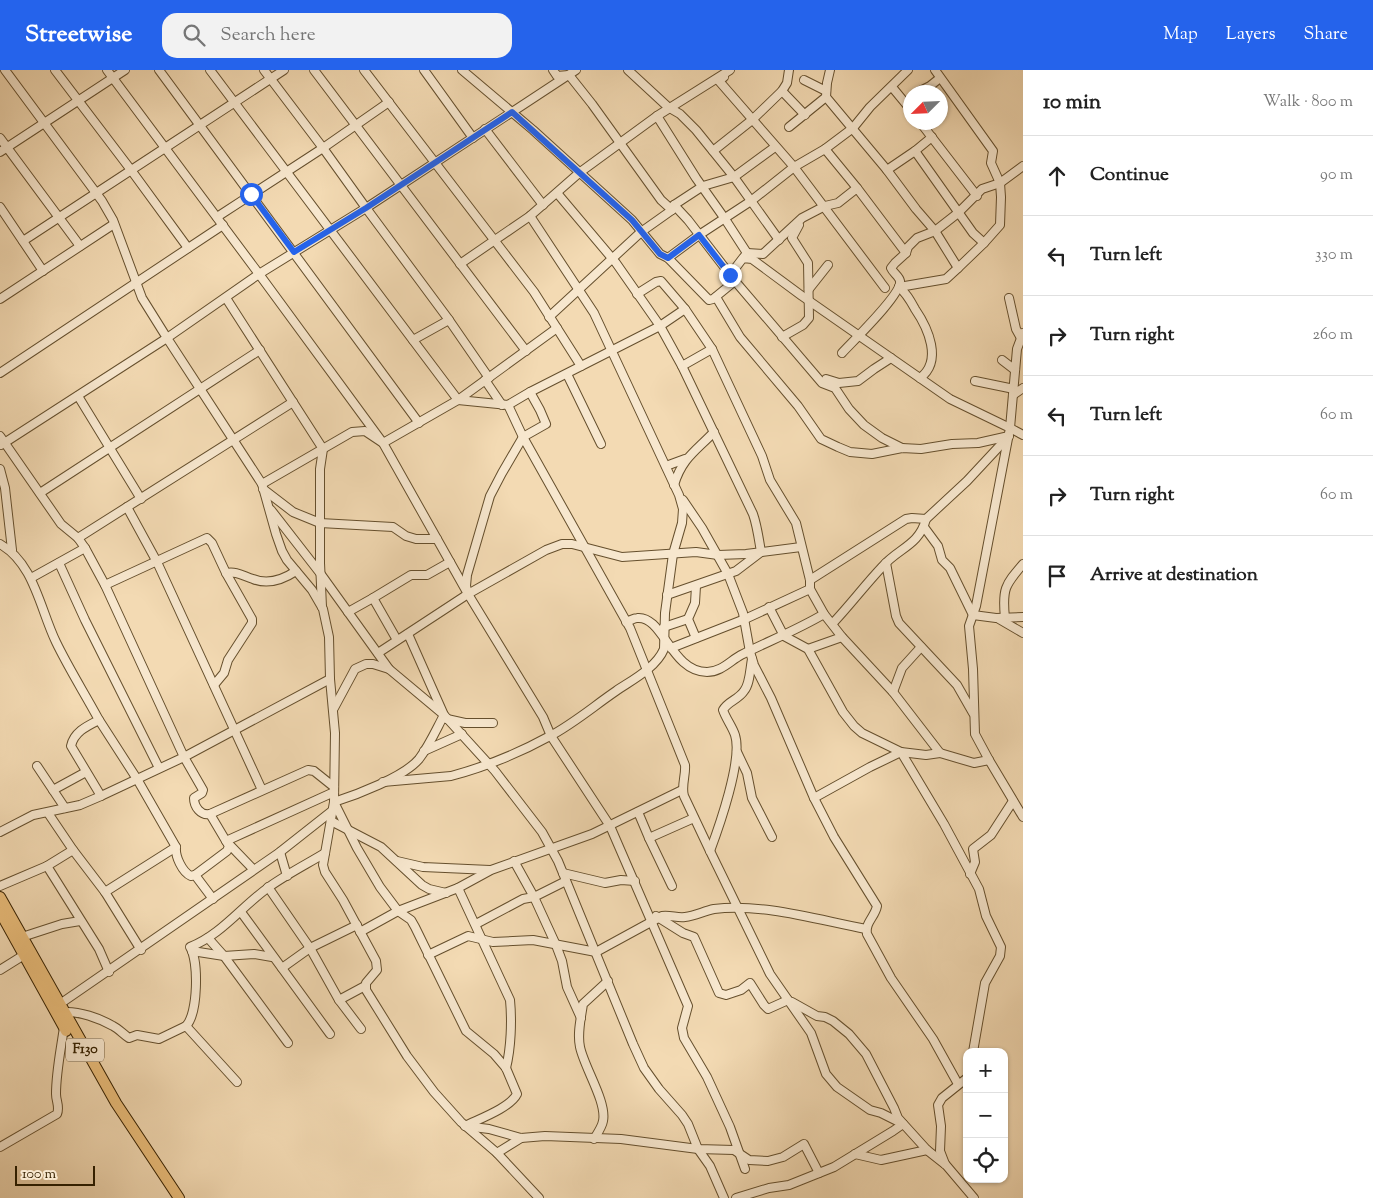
<!DOCTYPE html>
<html lang="en">
<head>
<meta charset="utf-8">
<style>
	:root { --surface:#fff; --page:#f2f2f2; --text:#222; --muted:#767676; --line:#e0e0e0; --accent:#2563eb }
	body { margin:0; font-family:"Sorts Mill Goudy",serif; background:var(--page); color:var(--text) }
	.controls { position:absolute; right:15px; bottom:15px; display:grid; overflow:hidden; border-radius:10px; box-shadow:0 1px 4px #0004 }
	.controls button { width:45px; height:45px; display:grid; place-items:center; padding:0; border:0; border-bottom:1px solid var(--line); background:var(--surface); color:var(--text); font:25px sans-serif }
	.compass { position:absolute; left:903px; top:15px; width:45px; height:45px; border-radius:50%; background:var(--surface); box-shadow:0 1px 4px #0004; rotate:246deg }
	.scale { position:absolute; left:15px; bottom:12px; width:80px; box-sizing:border-box; padding-left:5px; border:2px solid #362100; border-top:0; font-size:14px; line-height:18px; white-space:nowrap; color:#362100; -webkit-text-stroke:4px #f7e7ce; paint-order:stroke }
	.stop { position:absolute; width:15px; height:15px; margin:-11px; border:4px solid #2563eb; border-radius:50%; background:#fff }
	.stop.end { background:#2563eb; border-color:#fff; box-shadow:0 1px 5px #0008 }
	.list { margin:0; padding:0; list-style:none }
	h2 { display:flex; justify-content:space-between; align-items:center; height:65px; margin:0; padding:0 20px; font-size:21px }
	h2 small { font-size:16px; font-weight:400; color:var(--muted) }
	.list li { display:grid; grid-template-columns:32px 1fr auto; gap:15px; align-items:center; box-sizing:border-box; height:80px; padding:0 20px; border-top:1px solid var(--line) }
	.list b { display:block; font-size:19px; white-space:nowrap }
	.list em { font-size:16px; font-style:normal; color:var(--muted) }
	.icon { flex:none; width:28px; height:28px; fill:none; stroke:currentColor; stroke-width:2; stroke-linecap:round; stroke-linejoin:round }
	.map { position:relative; flex:none; width:1023px; height:1128px; overflow:hidden }
	header { display:flex; align-items:center; gap:30px; box-sizing:border-box; height:70px; padding:0 25px; background:var(--accent); color:#fff }
	header strong { font-size:24px }
	nav { display:flex; gap:28px; margin-inline-start:auto; font-size:18px }
	.search { width:350px; height:45px; background:var(--page); display:flex; align-items:center; gap:12px; box-sizing:border-box; padding:0 18px; border-radius:15px; color:var(--muted); font-size:19px }
	main { display:flex }
	aside { flex:1; background:var(--surface) }
	.map>svg:first-child { display:block }
	.lines { fill:none; stroke-linecap:round; stroke-linejoin:round }
	.minor-casing { stroke:#654f2d; stroke-width:10 }
	.major-casing { stroke:#362100; stroke-width:12 }
	.minor { stroke:#f7e7ce; stroke-width:8 }
	.major { stroke:#eabd7a; stroke-width:10 }
	.route { stroke:#2563eb; stroke-width:6 }
	.labels { text-anchor:middle; dominant-baseline:central; stroke-width:4; stroke-linejoin:round; paint-order:stroke }
	.shield { fill:#f7e7ce; stroke:#705c3e; stroke-width:1 }
	.shield-label { font-size:14px; font-weight:bold; fill:#362100 }
</style>
</head>
<body>
<header>
<strong>Streetwise</strong>
<div class="search"><svg class="icon" aria-label="search" viewBox="0 0 24 24"><circle cx="10" cy="10" r="6"/><path d="M15 15l6 6"/></svg>Search here</div>
<nav><a>Map</a><a>Layers</a><a>Share</a></nav>
</header>
<main>
<div class="map">
<svg width="1023" height="1128" viewBox="0 0 1023 1128">
	<rect width="100%" height="100%" fill="#f3dab3"/>
	<filter id="stains"><feTurbulence type="fractalNoise" baseFrequency=".004" numOctaves="4"/><feColorMatrix values="0 0 0 0 .2 0 0 0 0 .09 0 0 0 0 .02 0 0 0 .5 -.17"/></filter>
	<radialGradient id="worn" r=".72"><stop offset=".6" stop-color="#630" stop-opacity="0"/><stop offset="1" stop-color="#630" stop-opacity=".3"/></radialGradient>
	<g class="lines">
		<defs>
			<g id="minor">
				<polyline points="55,0 131,100 188,178"/>
				<polyline points="107,0 259,204 383,373 468,524 543,647 551,666 610,756 688,936 682,958 684,968 707,1007 730,1057 745,1099"/>
				<polyline points="159,0 419,353"/>
				<polyline points="210,0 458,330 508,335 530,322 660,256 685,239"/>
				<polyline points="264,0 323,78 366,138 576,0"/>
				<polyline points="314,0 526,281"/>
				<polyline points="364,0 534,222 581,296"/>
				<polyline points="424,0 473,68"/>
				<polyline points="462,0 533,60 632,150 660,184 668,188 709,230 713,229 735,211"/>
				<polyline points="553,0 557,6 569,5 592,34 661,130 672,140"/>
				<polyline points="628,0 668,37 680,44 696,60 734,107 779,170"/>
				<polyline points="830,0 827,13 826,27 887,100 916,139 935,161 958,198 984,173 1000,155 1001,127 1000,113 991,93 993,81 935,0"/>
				<polyline points="724,7 719,11 794,97 885,218"/>
				<polyline points="804,10 826,21"/>
				<polyline points="892,17 911,40"/>
				<polyline points="782,21 805,45"/>
				<polyline points="918,22 930,16 940,8"/>
				<polyline points="657,46 696,108 725,149 747,183"/>
				<polyline points="920,52 977,126"/>
				<polyline points="789,57 826,27"/>
				<polyline points="485,59 543,135"/>
				<polyline points="0,68 80,176"/>
				<polyline points="825,79 857,118"/>
				<polyline points="713,81 752,50 782,21 787,13 789,0"/>
				<polyline points="915,81 973,163 984,173"/>
				<polyline points="0,82 125,0"/>
				<polyline points="887,100 915,81 932,67"/>
				<path d="M557,123L616,193L660,256L682,296L753,444C757,455 759,470 761,482L736,501L667,525"/>
				<polyline points="674,135 688,150 735,211 822,313 835,318 849,339 864,355 882,368 902,378"/>
				<polyline points="0,137 43,201"/>
				<polyline points="217,147 323,78 389,32"/>
				<polyline points="23,171 284,0"/>
				<polyline points="744,187 747,183 763,184 802,148 825,136 838,133 857,118 906,183"/>
				<polyline points="668,188 699,165 751,131 794,97 825,79 853,58 870,37 908,0"/>
				<polyline points="460,194 530,146 579,103 657,46 730,0"/>
				<polyline points="730,205 743,188 752,189 802,226 950,329 1010,358 976,536 969,556 973,599 975,664 989,690 1023,747"/>
				<path d="M899,217C907,224 910,230 915,239C928,258 943,291 920,308"/>
				<polyline points="899,217 946,209 958,198"/>
				<polyline points="809,219 828,195"/>
				<polyline points="637,224 656,212 661,211 685,239 712,279 762,386 770,410 796,453 810,510 810,519 824,544 842,567 893,622 940,683 974,693 989,690"/>
				<polyline points="716,227 740,267 798,336 821,369 838,377 850,382 872,384 902,378 921,379 952,374 978,373 1009,366"/>
				<polyline points="226,228 323,379 320,399 320,493 322,537"/>
				<polyline points="1009,228 1016,259 1021,268"/>
				<polyline points="0,229 114,154"/>
				<polyline points="549,247 641,162 672,140 674,135 703,116 734,107 775,77"/>
				<polyline points="1023,263 1017,279 1010,358 1023,365"/>
				<polyline points="782,267 803,255 809,248 808,193 792,168 799,155"/>
				<polyline points="413,270 449,250"/>
				<path d="M842,283C853,271 902,224 900,211C899,206 893,203 891,198L895,193L906,183L908,177L917,168L935,161L958,143L982,119L1000,113L1023,96"/>
				<polyline points="1002,290 1015,300"/>
				<polyline points="682,296 712,279"/>
				<polyline points="0,303 223,155"/>
				<polyline points="567,304 601,374"/>
				<polyline points="826,309 839,313 858,311 874,299 891,288"/>
				<polyline points="485,310 502,335"/>
				<polyline points="975,311 1014,319"/>
				<polyline points="1013,325 1023,318"/>
				<polyline points="78,326 141,429"/>
				<path d="M508,335L523,367L630,558L685,695C686,705 681,716 684,726L710,781L770,904L811,963L826,1004L837,1017L870,1040L881,1043L903,1054"/>
				<path d="M0,366L61,454L78,468L85,478L105,515L184,687L203,720L202,723L194,728C194,737 201,746 210,744L308,700L314,701L334,717"/>
				<polyline points="1,375 167,268 142,228 113,150 102,131 5,0"/>
				<polyline points="666,396 685,389"/>
				<polyline points="0,399 5,418 12,480"/>
				<polyline points="262,414 352,362 365,361 383,373 458,330 557,258"/>
				<path d="M674,415C682,388 696,381 714,362"/>
				<polyline points="263,419 293,442 320,453 393,457 406,466 416,469 437,469"/>
				<polyline points="40,423 260,280"/>
				<path d="M683,430L702,458L728,504L743,543L750,582L754,595L771,628L814,728L834,767L877,836C875,847 865,852 867,864L891,908L933,969L958,1014"/>
				<polyline points="127,437 157,492 262,720"/>
				<polyline points="271,440 320,503 389,599"/>
				<polyline points="924,457 938,476 942,490 950,498 973,545 996,548 1023,547"/>
				<polyline points="78,468 293,332"/>
				<path d="M0,474C34,493 40,539 56,572C69,599 85,624 99,650C87,656 74,662 71,676L101,726"/>
				<polyline points="59,493 85,550 159,698"/>
				<polyline points="886,493 896,546 899,553 957,615 973,643"/>
				<path d="M226,503C237,501 243,506 253,509C268,515 284,509 296,501"/>
				<polyline points="31,508 85,478"/>
				<polyline points="810,510 906,449 912,448 926,449"/>
				<polyline points="105,515 207,468 212,473 226,503 252,549 252,553 228,590 224,603 214,615"/>
				<polyline points="696,516 695,533 688,549 696,568"/>
				<polyline points="468,524 546,480 562,474 572,474 622,487 696,482 718,485 746,484 801,477"/>
				<polyline points="769,537 784,566 808,579 843,642 854,656 862,663 901,682 944,754 979,819 986,846 1001,877 1000,886 985,913 973,982"/>
				<polyline points="348,542 373,528"/>
				<path d="M1005,548C1002,519 1005,515 1023,494"/>
				<polyline points="999,549 1023,563"/>
				<path d="M626,552C630,551 633,548 637,548C663,545 671,602 707,602C721,602 730,591 741,585C769,571 797,560 824,544"/>
				<path d="M833,553C850,535 865,515 882,497C898,478 919,476 926,449L967,411L1008,367"/>
				<polyline points="664,557 688,549"/>
				<path d="M408,564L444,645C436,660 429,676 419,689C404,707 356,725 334,732L357,778L380,817L398,841L411,850L415,857L466,961L494,984L506,998L517,1024C510,1038 479,1049 465,1056"/>
				<polyline points="397,570 373,528 411,505 427,505 450,492"/>
				<polyline points="671,578 745,549 810,519"/>
				<polyline points="808,579 842,567"/>
				<polyline points="378,583 468,524 466,516 467,505 490,426 502,403 523,367 546,354 540,340 530,322"/>
				<polyline points="330,609 335,663 334,732 323,795 325,802 343,830 376,891 377,900 366,913 366,920 407,986 434,1022 461,1052 497,1083 539,1128"/>
				<polyline points="893,622 902,598 921,577"/>
				<polyline points="334,638 355,599 366,594 373,594 389,599 444,645 495,701 542,762 558,791 633,974 644,998 659,1019 682,1045 688,1054 698,1079 710,1096 724,1128"/>
				<polyline points="447,649 465,653 493,653"/>
				<path d="M99,650L137,709L176,777C175,786 182,802 191,806L195,805L213,829"/>
				<polyline points="424,681 462,664"/>
				<polyline points="737,682 747,703 752,728 772,767"/>
				<polyline points="37,696 65,738"/>
				<path d="M383,712L451,706C485,697 519,683 550,666C573,654 594,636 616,621C632,610 656,598 664,579L665,543L673,484L682,453L683,439L679,425L594,243L530,146"/>
				<polyline points="53,720 86,702"/>
				<polyline points="814,728 870,697 901,682 926,685 940,683"/>
				<polyline points="638,742 649,768"/>
				<polyline points="48,743 73,780 105,822 141,880"/>
				<polyline points="210,744 226,771 253,799"/>
				<polyline points="331,751 381,777 422,815 429,819 446,823"/>
				<polyline points="0,762 33,745 80,735 101,726 184,687 330,609 329,567 323,539 312,520 287,490 282,481 276,464 262,414 167,268 259,204 366,138 449,250 489,308"/>
				<path d="M710,781C719,757 743,689 735,665C732,656 726,649 723,640C728,631 738,630 744,621C750,614 750,599 752,589"/>
				<polyline points="280,782 287,806"/>
				<polyline points="397,791 423,797 490,800"/>
				<polyline points="514,791 534,827 556,875 562,891 567,917 581,948"/>
				<polyline points="47,796 99,879 109,902"/>
				<polyline points="563,803 605,813 621,810 635,811"/>
				<polyline points="970,804 975,792 973,779 991,765 1013,731"/>
				<polyline points="195,805 227,781 229,776 226,771 334,722"/>
				<polyline points="0,816 47,796 73,780"/>
				<polyline points="672,816 649,768 694,748"/>
				<polyline points="268,817 310,878 339,930 361,959"/>
				<path d="M458,818L510,930C512,951 511,978 506,998"/>
				<polyline points="105,822 176,777"/>
				<polyline points="241,842 330,964"/>
				<polyline points="656,846 683,863 694,867 719,923 726,925 741,920 750,913 764,935 768,939 788,930"/>
				<polyline points="476,854 523,829 534,827 566,811"/>
				<polyline points="360,862 398,841 458,818 491,800 592,764 682,720"/>
				<polyline points="22,867 62,854 80,851"/>
				<polyline points="208,868 224,886 288,973"/>
				<polyline points="192,881 224,886 254,884 272,887"/>
				<path d="M428,885L468,866L493,872L533,870L596,882L662,846C671,845 677,848 685,847C695,846 704,841 714,839C763,833 818,850 866,859"/>
				<polyline points="282,898 310,878 357,855"/>
				<polyline points="0,900 24,885"/>
				<polyline points="339,930 365,916"/>
				<polyline points="792,932 817,946 825,947 833,951 849,964 866,984 894,1038 898,1048 927,1080 946,1095 974,1128"/>
				<polyline points="57,936 280,782 332,741"/>
				<path d="M64,942C79,941 99,948 113,956C119,959 123,964 129,968L137,965L159,969L186,956C198,944 199,891 190,877C221,865 242,836 269,817C287,804 307,794 325,783"/>
				<polyline points="186,956 237,1012"/>
				<polyline points="465,1056 489,1059 521,1068 545,1066 621,1069 698,1079 734,1080 749,1090 768,1091 783,1087 804,1074 819,1103"/>
				<path d="M594,1069C597,1064 602,1057 603,1051C607,1032 584,997 580,977C577,963 581,948 583,934L608,911"/>
				<path d="M0,1077L57,1044C60,1037 56,1031 56,1024C56,1002 61,979 64,957"/>
				<polyline points="497,1083 521,1068"/>
				<polyline points="855,1084 881,1090 927,1080"/>
				<polyline points="945,1094 940,1081 941,1056 938,1035 942,1028 967,1008"/>
				<polyline points="736,1128 769,1118 789,1115 834,1097 893,1061 903,1054"/>
			</g>
			<g id="major">
				<polyline points="0,827 116,1033 179,1128"/>
				<polyline points="0,842 66,961"/>
			</g>
		</defs>
		<use href="#minor" class="minor-casing"/>
		<use href="#major" class="major-casing"/>
		<use href="#minor" class="minor"/>
		<use href="#major" class="major"/>
	</g>
	<g class="lines">
		<polyline class="route" points="251,124 294,182 366,138 512,42 632,150 660,184 668,188 699,165 730,205"/>
	</g>
	<g class="labels">
		<rect class="shield" x="66" y="968.5" width="38" height="23" rx="4"/>
		<g class="shield-label">
			<text x="85" y="980">F130</text>
		</g>
	</g>
	<rect width="100%" height="100%" filter="url(#stains)"/>
	<rect width="100%" height="100%" fill="url(#worn)"/>
</svg>
<div class="controls">
<button>+</button>
<button>−</button>
<button><svg class="icon" aria-label="locate" viewBox="0 0 24 24"><circle cx="12" cy="12" r="6"/><path d="M12 2v4M12 18v4M2 12h4M18 12h4"/></svg></button>
</div>
<svg class="compass" viewBox="-18 -18 36 36"><path d="M0-13l5 13h-10z" fill="#e53935"/><path d="M0 13l5-13h-10z" fill="#767676"/></svg>
<div class="scale">100 m</div>
<div class="stop" style="left:251px;top:124px"></div>
<div class="stop end" style="left:730px;top:205px"></div>
</div>
<aside>
<h2>10 min<small>Walk · 800 m</small></h2>
<ul class="list">
<li><svg class="icon" aria-label="ahead" viewBox="0 0 24 24"><path d="M12 20V5M6 11l6-6 6 6"/></svg><div><b>Continue</b></div><em>90 m</em></li>
<li><svg class="icon" aria-label="left" viewBox="0 0 24 24"><path d="M17 20v-9H6M10 6l-5 5 5 5"/></svg><div><b>Turn left</b></div><em>330 m</em></li>
<li><svg class="icon" aria-label="right" viewBox="0 0 24 24"><path d="M7 20v-9h11M14 6l5 5-5 5"/></svg><div><b>Turn right</b></div><em>260 m</em></li>
<li><svg class="icon" aria-label="left" viewBox="0 0 24 24"><path d="M17 20v-9H6M10 6l-5 5 5 5"/></svg><div><b>Turn left</b></div><em>60 m</em></li>
<li><svg class="icon" aria-label="right" viewBox="0 0 24 24"><path d="M7 20v-9h11M14 6l5 5-5 5"/></svg><div><b>Turn right</b></div><em>60 m</em></li>
<li><svg class="icon" aria-label="arrive" viewBox="0 0 24 24"><path d="M6 21V4h12l-3 4 3 4H6"/></svg><div><b>Arrive at destination</b></div></li>
</ul>
</aside>
</main>
</body>
</html>
